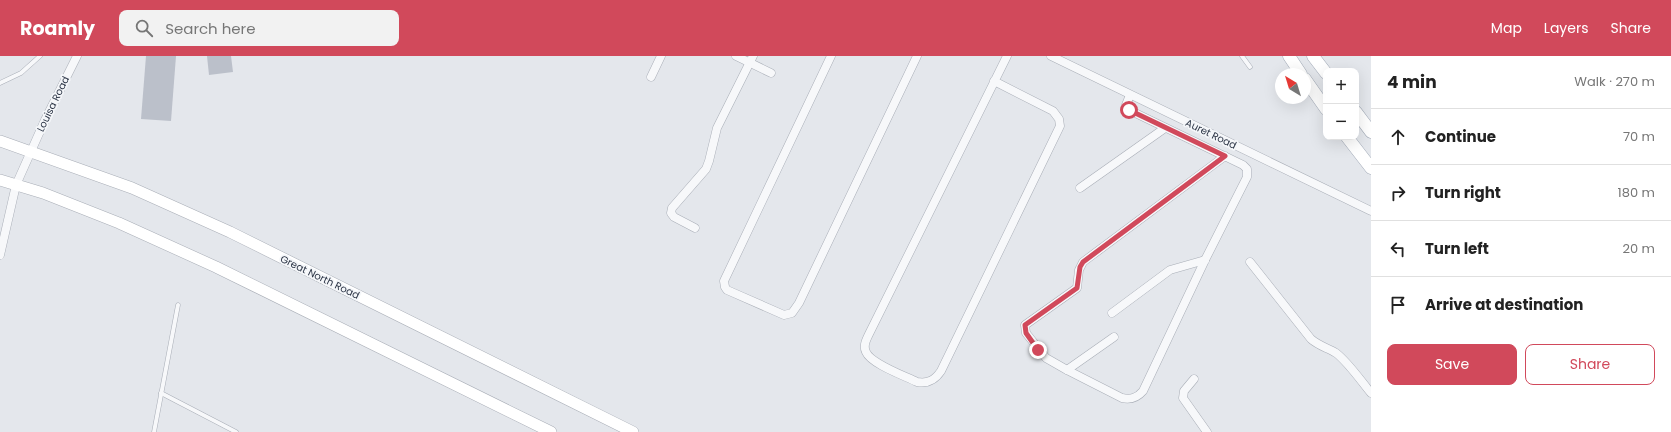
<!DOCTYPE html>
<html lang="en">
<head>
<meta charset="utf-8">
<style>
	:root { --surface:#fff; --page:#f2f2f2; --text:#222; --muted:#767676; --line:#e0e0e0; --accent:#d1495b }
	body { margin:0; font-family:Poppins,sans-serif; background:var(--page); color:var(--text) }
	.controls { position:absolute; right:12px; top:12px; display:grid; overflow:hidden; border-radius:8px; box-shadow:0 4px 16px #0002 }
	.controls button { width:36px; height:36px; display:grid; place-items:center; padding:0; border:0; border-bottom:1px solid var(--line); background:var(--surface); color:var(--text); font:20px sans-serif }
	.compass { position:absolute; left:1275px; top:12px; width:36px; height:36px; border-radius:50%; background:var(--surface); box-shadow:0 4px 16px #0002; rotate:322deg }
	.stop { position:absolute; width:12px; height:12px; margin:-9px; border:3px solid #d1495b; border-radius:50%; background:#fff }
	.stop.end { background:#d1495b; border-color:#fff; box-shadow:0 1px 4px #0008 }
	.list { margin:0; padding:0; list-style:none }
	h2 { display:flex; justify-content:space-between; align-items:center; height:52px; margin:0; padding:0 16px; font-size:17px }
	h2 small { font-size:13px; font-weight:400; color:var(--muted) }
	.list li { display:grid; grid-template-columns:26px 1fr auto; gap:12px; align-items:center; box-sizing:border-box; height:56px; padding:0 16px; border-top:1px solid var(--line) }
	.list b { display:block; font-size:15px; white-space:nowrap }
	.list em { font-size:13px; font-style:normal; color:var(--muted) }
	.actions { display:flex; gap:8px; padding:12px 16px }
	.actions a { flex:1; padding:9px 0; border:1px solid var(--accent); border-radius:8px; text-align:center; font-size:14px; color:var(--accent) }
	.actions .main { background:var(--accent); color:#fff }
	.icon { flex:none; width:22px; height:22px; fill:none; stroke:currentColor; stroke-width:2; stroke-linecap:round; stroke-linejoin:round }
	.map { position:relative; flex:none; width:1371px; height:376px; overflow:hidden }
	header { display:flex; align-items:center; gap:24px; box-sizing:border-box; height:56px; padding:0 20px; background:var(--accent); color:#fff }
	header strong { font-size:19px }
	nav { display:flex; gap:22px; margin-inline-start:auto; font-size:14px }
	.search { width:280px; height:36px; background:var(--page); display:flex; align-items:center; gap:10px; box-sizing:border-box; padding:0 14px; border-radius:8px; color:var(--muted); font-size:15px }
	main { display:flex }
	aside { flex:1; background:var(--surface) }
	.map>svg:first-child { display:block }
	.building { fill:#bbc0ca }
	.lines { fill:none; stroke-linecap:round; stroke-linejoin:round }
	.service-casing { stroke:#a9aeb7; stroke-width:5 }
	.minor-casing { stroke:#a9aeb7; stroke-width:9 }
	.secondary-casing { stroke:#a9aeb7; stroke-width:12 }
	.primary-casing { stroke:#a3abb8; stroke-width:13 }
	.service { stroke:#f7f8fa; stroke-width:4 }
	.minor { stroke:#f7f8fa; stroke-width:8 }
	.secondary { stroke:#fff; stroke-width:11 }
	.primary { stroke:#fff; stroke-width:12 }
	.route { stroke:#d1495b; stroke-width:5 }
	.labels { text-anchor:middle; dominant-baseline:central; stroke-width:3.5; stroke-linejoin:round; paint-order:stroke }
	.street-label { font-size:10px; fill:#2b3445; stroke:#f4f6f9 }
</style>
</head>
<body>
<header>
<strong>Roamly</strong>
<div class="search"><svg class="icon" aria-label="search" viewBox="0 0 24 24"><circle cx="10" cy="10" r="6"/><path d="M15 15l6 6"/></svg>Search here</div>
<nav><a>Map</a><a>Layers</a><a>Share</a></nav>
</header>
<main>
<div class="map">
<svg width="1371" height="376" viewBox="0 0 1371 376">
	<rect width="100%" height="100%" fill="#e4e7ec"/>
	<g class="building">
		<polygon points="146,0 176,0 171,65 141,63"/>
		<polygon points="207,0 231,0 233,16 209,19"/>
	</g>
	<g class="lines">
		<defs>
			<g id="service">
				<polyline points="1242,0 1250,11"/>
				<polyline points="0,27 21,17 40,0"/>
				<polyline points="161,337 236,376"/>
				<polyline points="154,376 178,249"/>
			</g>
			<g id="minor">
				<polyline points="736,0 771,17"/>
				<polyline points="831,0 724,225 725,231 727,234 784,259 792,257 799,247 917,0"/>
				<polyline points="1051,0 1371,155"/>
				<polyline points="651,21 661,0"/>
				<path d="M994,25L1053,55L1059,63L1060,70L941,315C935,324 928,328 917,326C905,320 871,308 866,296C863,290 866,284 869,278L1007,0"/>
				<path d="M1130,39L1126,49L1129,54L1243,109L1247,113V121L1205,204L1143,335C1137,342 1131,344 1122,342L1067,314L1046,302L1026,277L1025,269L1077,232L1079,214L1083,206L1225,100"/>
				<polyline points="1080,132 1165,72"/>
				<polyline points="695,172 674,161 671,157 672,152 706,113 709,105 717,72 753,0"/>
				<polyline points="0,199 16,129 45,64 77,0"/>
				<path d="M1250,206L1311,283C1319,290 1328,292 1336,297C1348,306 1361,325 1371,337"/>
				<polyline points="1112,257 1170,214 1205,204"/>
				<polyline points="1067,314 1114,281"/>
				<polyline points="1194,323 1184,335 1183,342 1207,376"/>
			</g>
			<g id="secondary">
				<polyline points="0,85 132,132 230,176 633,376"/>
				<polyline points="0,124 43,137 119,167 216,211 551,376"/>
			</g>
			<g id="primary">
				<polyline points="1289,0 1301,18"/>
				<polyline points="1313,0 1326,17"/>
				<polyline points="1305,23 1326,53"/>
				<polyline points="1356,56 1371,76"/>
				<polyline points="1347,81 1371,112"/>
			</g>
		</defs>
		<use href="#service" class="service-casing"/>
		<use href="#minor" class="minor-casing"/>
		<use href="#secondary" class="secondary-casing"/>
		<use href="#primary" class="primary-casing"/>
		<use href="#service" class="service"/>
		<use href="#minor" class="minor"/>
		<use href="#secondary" class="secondary"/>
		<use href="#primary" class="primary"/>
	</g>
	<g class="lines">
		<polyline class="route" points="1038,294 1026,277 1025,269 1077,232 1080,211 1083,206 1225,100 1129,54"/>
	</g>
	<g class="labels">
		<g class="street-label">
			<text transform="translate(53 48) rotate(-64)">Louisa Road</text>
			<text transform="translate(1211 78) rotate(26)">Auret Road</text>
			<text transform="translate(320 221) rotate(26)">Great North Road</text>
		</g>
	</g>
</svg>
<div class="controls">
<button>+</button>
<button>−</button>
</div>
<svg class="compass" viewBox="-18 -18 36 36"><path d="M0-13l5 13h-10z" fill="#e53935"/><path d="M0 13l5-13h-10z" fill="#767676"/></svg>
<div class="stop" style="left:1129px;top:54px"></div>
<div class="stop end" style="left:1038px;top:294px"></div>
</div>
<aside>
<h2>4 min<small>Walk · 270 m</small></h2>
<ul class="list">
<li><svg class="icon" aria-label="ahead" viewBox="0 0 24 24"><path d="M12 20V5M6 11l6-6 6 6"/></svg><div><b>Continue</b></div><em>70 m</em></li>
<li><svg class="icon" aria-label="right" viewBox="0 0 24 24"><path d="M7 20v-9h11M14 6l5 5-5 5"/></svg><div><b>Turn right</b></div><em>180 m</em></li>
<li><svg class="icon" aria-label="left" viewBox="0 0 24 24"><path d="M17 20v-9H6M10 6l-5 5 5 5"/></svg><div><b>Turn left</b></div><em>20 m</em></li>
<li><svg class="icon" aria-label="arrive" viewBox="0 0 24 24"><path d="M6 21V4h12l-3 4 3 4H6"/></svg><div><b>Arrive at destination</b></div></li>
</ul>
<div class="actions"><a class="main">Save</a><a>Share</a></div>
</aside>
</main>
</body>
</html>
